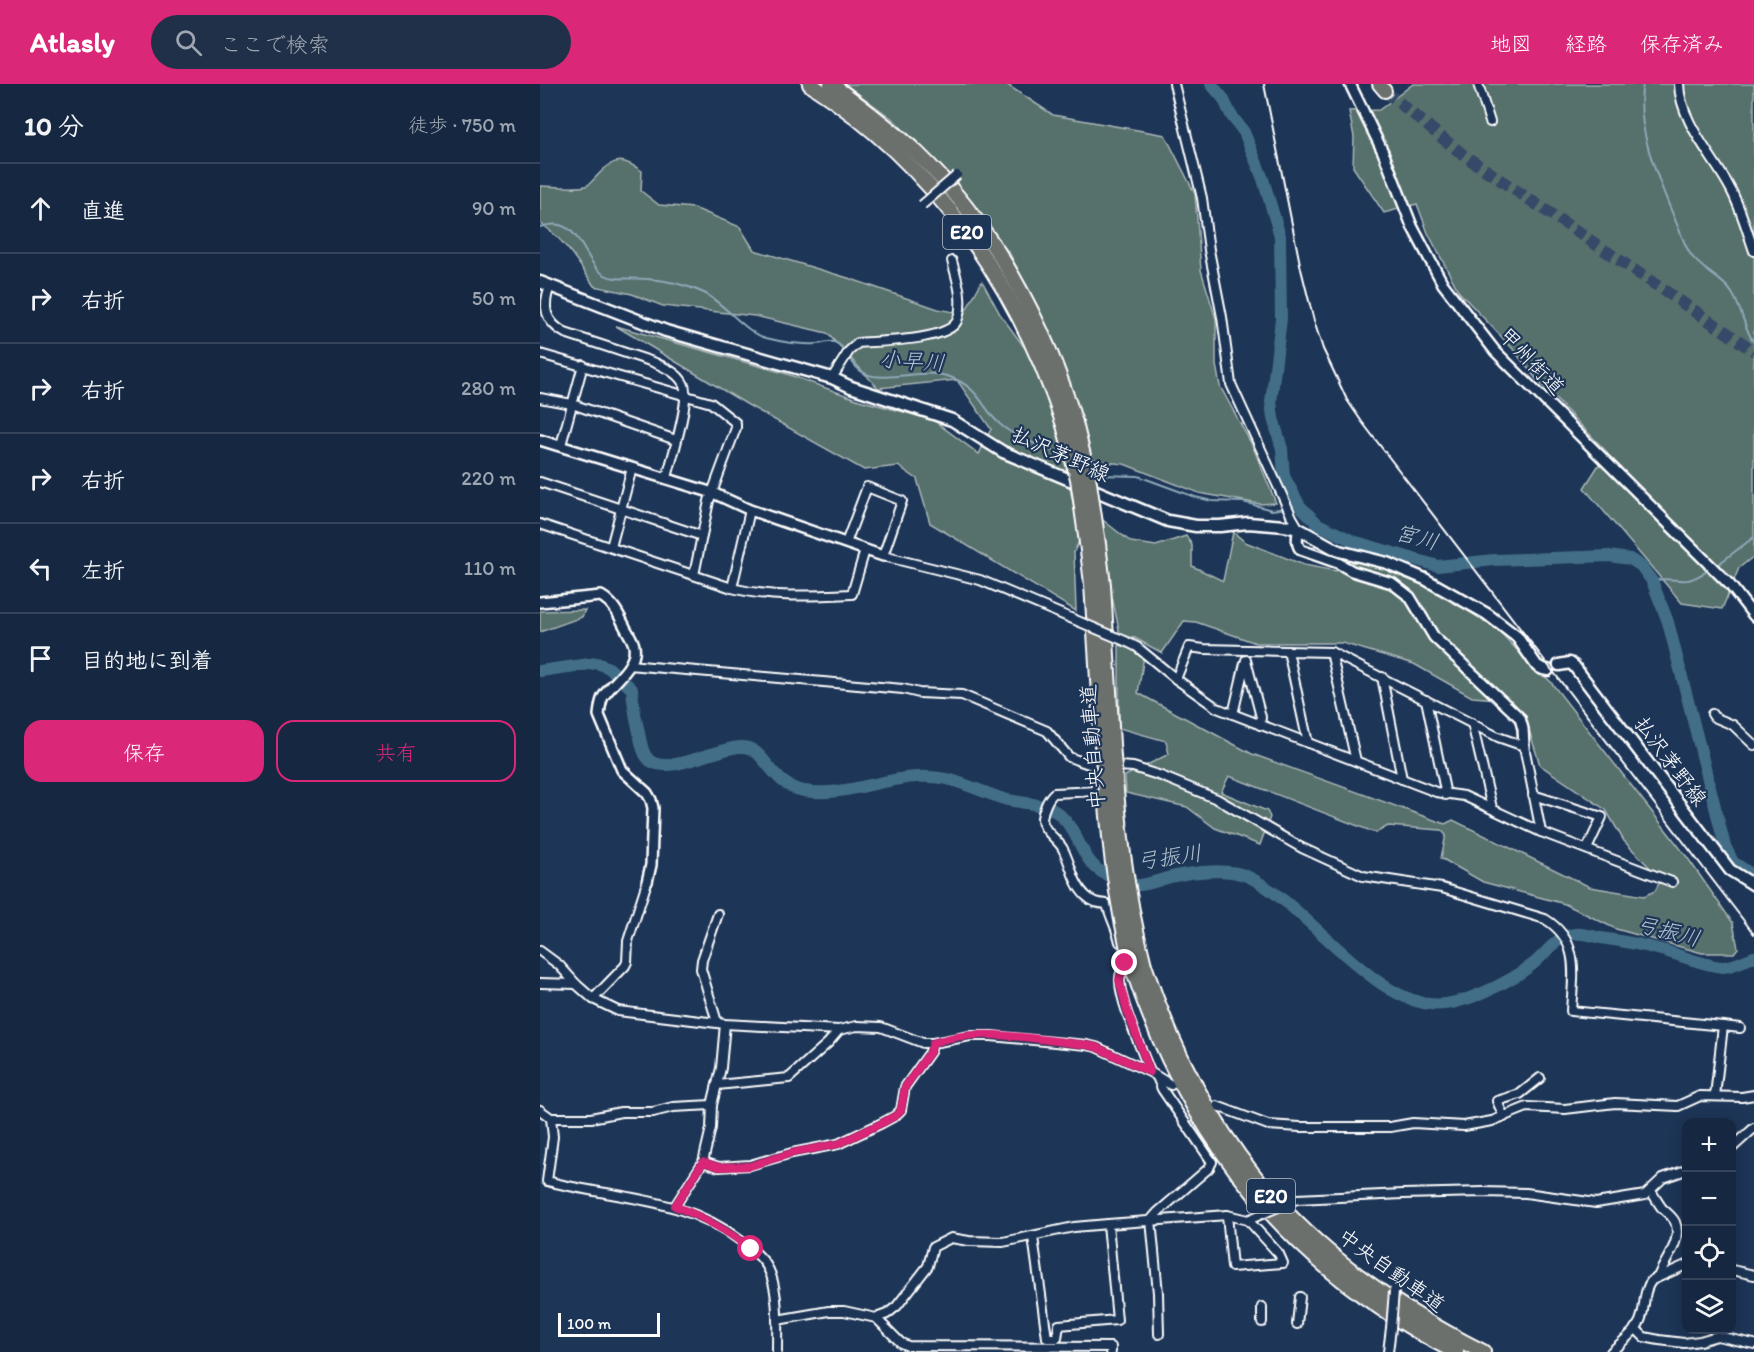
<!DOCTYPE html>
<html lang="ja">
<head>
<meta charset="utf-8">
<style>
	:root { --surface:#162841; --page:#1f3048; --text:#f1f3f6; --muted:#9ea6b1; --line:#35445a; --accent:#db2777 }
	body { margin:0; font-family:Itim,"Klee One",sans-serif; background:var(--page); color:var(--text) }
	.controls { position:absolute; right:18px; bottom:18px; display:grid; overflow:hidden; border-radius:12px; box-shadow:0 3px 15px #0003 }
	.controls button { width:54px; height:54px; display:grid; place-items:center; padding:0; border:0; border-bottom:2px solid var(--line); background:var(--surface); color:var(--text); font:30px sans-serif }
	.scale { position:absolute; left:18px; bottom:15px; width:102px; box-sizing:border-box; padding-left:6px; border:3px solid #fff; border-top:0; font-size:16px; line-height:21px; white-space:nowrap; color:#fff; -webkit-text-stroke:4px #1d3557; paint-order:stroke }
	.stop { position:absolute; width:18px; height:18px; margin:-14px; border:4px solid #db2777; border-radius:50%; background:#fff }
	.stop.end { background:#db2777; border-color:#fff; box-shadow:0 2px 6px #0008 }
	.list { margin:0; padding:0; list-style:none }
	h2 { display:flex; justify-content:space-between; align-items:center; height:78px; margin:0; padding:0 24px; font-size:26px }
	h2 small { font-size:20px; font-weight:400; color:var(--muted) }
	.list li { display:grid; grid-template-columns:39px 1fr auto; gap:18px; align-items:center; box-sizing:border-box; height:90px; padding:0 24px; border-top:2px solid var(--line) }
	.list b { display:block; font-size:22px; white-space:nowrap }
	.list em { font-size:20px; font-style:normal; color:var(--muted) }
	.actions { display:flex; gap:12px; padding:18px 24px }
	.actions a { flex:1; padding:14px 0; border:2px solid var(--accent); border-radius:18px; text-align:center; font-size:21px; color:var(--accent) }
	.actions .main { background:var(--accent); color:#fff }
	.icon { flex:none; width:33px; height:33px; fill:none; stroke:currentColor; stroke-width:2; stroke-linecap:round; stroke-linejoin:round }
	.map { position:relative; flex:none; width:1214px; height:1268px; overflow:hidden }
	header { display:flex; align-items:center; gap:36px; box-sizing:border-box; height:84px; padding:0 30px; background:var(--accent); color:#fff }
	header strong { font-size:28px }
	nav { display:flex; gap:33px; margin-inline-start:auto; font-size:21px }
	.search { width:420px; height:54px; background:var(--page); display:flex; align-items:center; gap:15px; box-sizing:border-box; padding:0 21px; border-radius:33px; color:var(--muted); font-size:22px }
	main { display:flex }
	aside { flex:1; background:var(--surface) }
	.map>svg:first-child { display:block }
	.green { fill:#566f6c; stroke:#aab7b6; stroke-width:1.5 }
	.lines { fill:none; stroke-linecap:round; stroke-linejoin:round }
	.stream { stroke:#8ea8b8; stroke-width:2 }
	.river { stroke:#426e88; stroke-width:12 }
	.trunk-tunnel { stroke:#344968; stroke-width:12; stroke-dasharray:12 6; stroke-linecap:butt }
	.minor-casing { stroke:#fff; stroke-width:12 }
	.tertiary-casing { stroke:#fff; stroke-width:14 }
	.secondary-casing { stroke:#fff; stroke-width:15 }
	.trunk-casing { stroke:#fff; stroke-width:16 }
	.motorway-casing { stroke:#fff; stroke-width:18 }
	.minor { stroke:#1d3557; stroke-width:8 }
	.tertiary { stroke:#1d3557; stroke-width:9 }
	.secondary { stroke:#1d3557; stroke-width:10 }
	.trunk { stroke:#6c706d; stroke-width:12 }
	.motorway { stroke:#6c706d; stroke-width:14 }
	.rail { stroke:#fff; stroke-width:2 }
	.minor-bridge-casing { stroke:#fff; stroke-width:12; stroke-linecap:butt }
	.motorway-bridge-casing { stroke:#fff; stroke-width:18; stroke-linecap:butt }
	.minor-bridge { stroke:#1d3557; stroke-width:8 }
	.motorway-bridge { stroke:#6c706d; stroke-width:14 }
	.route { stroke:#db2777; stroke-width:8 }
	.labels { text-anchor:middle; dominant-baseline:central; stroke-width:4.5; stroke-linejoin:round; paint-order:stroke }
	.shield { fill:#1d3557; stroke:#bbc2cd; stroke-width:1.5 }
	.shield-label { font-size:20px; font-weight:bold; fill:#fff }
	.street-label { font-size:21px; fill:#fff; stroke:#1d3557 }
	.water-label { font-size:22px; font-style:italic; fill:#b3c5cf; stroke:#1d3557 }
</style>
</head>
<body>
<header>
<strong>Atlasly</strong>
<div class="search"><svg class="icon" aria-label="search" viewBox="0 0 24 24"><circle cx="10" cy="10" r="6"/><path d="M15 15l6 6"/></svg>ここで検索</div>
<nav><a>地図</a><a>経路</a><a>保存済み</a></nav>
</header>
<main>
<aside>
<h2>10 分<small>徒歩 · 750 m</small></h2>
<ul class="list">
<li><svg class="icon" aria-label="ahead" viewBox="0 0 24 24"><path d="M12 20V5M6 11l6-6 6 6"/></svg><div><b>直進</b></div><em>90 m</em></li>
<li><svg class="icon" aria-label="right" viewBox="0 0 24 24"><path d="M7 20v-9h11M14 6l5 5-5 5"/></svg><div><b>右折</b></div><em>50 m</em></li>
<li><svg class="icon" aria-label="right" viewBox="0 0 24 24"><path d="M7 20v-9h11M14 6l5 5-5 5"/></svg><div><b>右折</b></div><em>280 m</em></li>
<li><svg class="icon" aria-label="right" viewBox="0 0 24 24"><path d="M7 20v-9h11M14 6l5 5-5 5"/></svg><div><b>右折</b></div><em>220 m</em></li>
<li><svg class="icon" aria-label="left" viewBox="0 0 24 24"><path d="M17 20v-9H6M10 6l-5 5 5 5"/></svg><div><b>左折</b></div><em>110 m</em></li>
<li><svg class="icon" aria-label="arrive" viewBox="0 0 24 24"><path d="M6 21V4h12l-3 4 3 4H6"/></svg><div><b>目的地に到着</b></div></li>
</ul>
<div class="actions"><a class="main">保存</a><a>共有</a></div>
</aside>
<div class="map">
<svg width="1214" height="1268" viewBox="0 0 1214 1268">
	<rect width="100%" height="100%" fill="#1d3557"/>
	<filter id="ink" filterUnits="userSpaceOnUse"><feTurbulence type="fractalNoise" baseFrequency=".0167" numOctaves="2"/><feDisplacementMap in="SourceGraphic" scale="12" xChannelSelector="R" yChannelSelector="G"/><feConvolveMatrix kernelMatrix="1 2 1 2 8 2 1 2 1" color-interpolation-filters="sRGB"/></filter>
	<g filter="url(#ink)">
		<g class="green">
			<path d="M305,0H466L513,31L625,51L655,110L661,186L676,235V281L680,302L713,363L736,419L720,420L659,409L584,380L555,377L523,368L540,455L534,468L536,527L390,439L377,395L358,382L324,386L208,321L76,242L244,289L319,316L393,336L439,370L451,345L417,296L338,304L287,249L215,232L123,222L92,210L54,202C38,178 24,155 0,139V102C11,102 39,106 48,101C51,99 55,94 58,91C74,73 83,74 102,87L101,107L119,121L154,124L200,143L214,166L308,194L398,225L424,230L442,197L460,230L495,278L515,333L518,347L542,343L522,277L470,170L400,85L354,36Z"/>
			<polygon points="873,0 1214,0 1214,472 1199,484 1182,525 1142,519 1044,404 1067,368 997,296 973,265 919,208 888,149 877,120 844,129 813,83 814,53 809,27 839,26"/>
			<polygon points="555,430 591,458 616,462 646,452 652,461 652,482 683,497 693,448 705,458 764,481 796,487 819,475 886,499 959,547 990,580 1010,597 1147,773 1193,839 1198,864 1194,869 1162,869 1076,845 1025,820 943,798 901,774 906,751 901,746 848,742 836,749 689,692 681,708 727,727 730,733 720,761 675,744 647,723 586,709 585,692 629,670 626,657 579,644 579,557 604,572 598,609 712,670 905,740 913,736 1050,803 1104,812 1115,807 1121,795 1084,757 1066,726 1000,681 984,630 971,616 932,613 874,580 802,559 716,559 656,538 644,537 622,569 595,554 580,551"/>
			<polygon points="45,526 42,533 0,548 0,527"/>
		</g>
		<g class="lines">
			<g class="stream">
				<path d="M1103,0C1094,43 1120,99 1136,138C1141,149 1144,161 1151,171C1162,187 1182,193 1192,209C1202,225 1204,244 1214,259"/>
				<path d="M0,143C47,127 40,191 75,194C85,195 96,194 107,195C125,196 147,201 164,209C184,219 207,250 226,254C242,258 260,261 276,260C281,260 288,257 294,258C309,262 309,288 333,292C361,296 388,283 415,295C442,307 443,327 462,342C481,357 507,363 528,374"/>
				<polyline points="554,389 559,391 598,392 655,413 672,417 703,418 732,426 746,424"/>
				<polyline points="751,423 760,422"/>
				<polyline points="1176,482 1214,453"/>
				<path d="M1112,497C1124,493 1136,497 1148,496C1156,494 1164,489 1171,485"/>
			</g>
			<g class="river">
				<polyline points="671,0 683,14 691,31 704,48 723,95 740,152 741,235 731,318 733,334 742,365 744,392 760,422 778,440 813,457 898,482 954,476 1069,472 1090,475 1101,482 1112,497 1128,538 1185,762 1193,778 1214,792"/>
				<path d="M0,587L57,579L69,584L92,605C93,619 95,631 98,644C102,662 102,682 126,681C140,681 157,674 171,670C181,668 192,662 203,663C226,664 230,701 264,707C313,715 358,684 407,695C427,700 445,709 464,715C481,720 506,718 520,731C544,753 539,782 574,794C579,796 586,800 592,801C603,803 619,796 631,793C651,788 689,783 709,793C766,821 828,913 890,920C920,924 970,898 993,880C1007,869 1016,852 1035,850C1043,849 1053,852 1061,854C1082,857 1104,861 1125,867C1142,872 1166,882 1183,883C1192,883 1205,876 1214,873"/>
			</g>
			<polyline class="trunk-tunnel" points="845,7 922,70 1214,267"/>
			<defs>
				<g id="minor">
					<polyline points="634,0 662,114 669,166 682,233 691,300 752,433 759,445"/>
					<polyline points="938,0 950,38"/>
					<path d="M1139,0C1140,38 1174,73 1191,106C1201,125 1207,147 1214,167"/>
					<path d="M10,202C2,223 5,238 25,249L113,278C124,283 137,288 143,299C152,313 131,376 127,394"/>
					<polyline points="0,270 171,319 196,339 196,344 169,417 154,491"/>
					<path d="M292,294L309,267L318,259C340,257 407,257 417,237C425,218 417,195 412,177"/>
					<polyline points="0,314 32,320 136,356"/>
					<polyline points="21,361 43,281"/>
					<polyline points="0,398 162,452"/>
					<path d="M0,440L192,504C232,514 271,512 312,510L325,466"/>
					<polyline points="306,459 327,403 362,417 343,472 440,496 540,538"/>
					<polyline points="71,463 92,384"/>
					<polyline points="192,504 210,426"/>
					<polyline points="585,557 597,563 636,595 677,624 896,708 924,712 1001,748 1132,798"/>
					<polyline points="748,567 768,659"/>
					<polyline points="791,568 816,677"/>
					<polyline points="706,576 721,633 720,641"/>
					<path d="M89,581L363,605L379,609L422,611L507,647L529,673L537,676L549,680L593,683L621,692L677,715L762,764L823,792L902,804L1005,835C1041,857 1033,891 1031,927L1183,942L1175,1012"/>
					<polyline points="842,593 862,695"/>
					<polyline points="636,595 649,563 664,565 791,568 958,653 984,662 1001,748"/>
					<polyline points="886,616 906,711"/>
					<polyline points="693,630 705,579"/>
					<polyline points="1172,630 1174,633 1193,641 1214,661"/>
					<polyline points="932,639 952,724"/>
					<path d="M555,680L556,707L514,709C508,714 503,726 502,734C502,747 518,755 523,765C531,780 533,800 546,812C553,819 558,819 567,820C570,833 577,844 580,858"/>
					<polyline points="993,711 1062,733 1047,765"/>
					<polyline points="0,867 19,881 36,900 53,915 78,927 185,940 299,946 317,942 341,943 383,959 393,959 430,952 451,952 547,961 556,963 610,988 631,1001"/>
					<path d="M583,869C586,884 579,886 580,897C580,919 602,966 610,988"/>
					<polyline points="0,899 36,900"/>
					<polyline points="53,915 85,882 87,878 88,857 107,798"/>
					<polyline points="177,938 161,885 162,876 178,830"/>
					<polyline points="1183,942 1200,944"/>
					<polyline points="617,993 622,1005 672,1078 669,1084 618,1128 611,1136 618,1209 619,1250"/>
					<polyline points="177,1001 249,994 288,959 299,946"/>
					<polyline points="677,1022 728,1041 760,1043 850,1043 873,1039 924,1042 952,1037 987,1023 1025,1025 1075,1019 1138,1022 1160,1012 1202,1013 1214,1011"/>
					<polyline points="0,1026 11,1034 51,1034 81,1028 113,1028 133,1023 172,1021"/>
					<polyline points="964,1033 957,1017 980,1010 1000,994"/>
					<path d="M11,1034L13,1053L7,1097C75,1115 143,1112 201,1157C213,1166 226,1176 231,1191C239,1215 237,1243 237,1268"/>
					<polyline points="1192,1064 1214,1044"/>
					<polyline points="163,1078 179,1083 210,1081 252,1069 298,1060 342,1039 355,1032 361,1026 365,1003 390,968 393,959"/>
					<path d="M1111,1107C1115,1113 1118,1119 1122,1124C1126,1128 1133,1133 1135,1138C1143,1157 1124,1177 1118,1193"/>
					<polyline points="757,1115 863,1110 943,1108 986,1109 1056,1119 1105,1111 1123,1094 1146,1086"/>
					<polyline points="135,1122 163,1078 171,1044 172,1021 181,984 185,940"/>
					<polyline points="687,1131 692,1183 743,1179 739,1170 708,1136"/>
					<polyline points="493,1153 507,1254 517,1254 519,1241 577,1236 568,1140"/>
					<polyline points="1192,1186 1214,1191"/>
					<polyline points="336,1234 361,1259 368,1262 571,1263 571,1268"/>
					<polyline points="237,1236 289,1227 304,1227 336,1234 347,1230 357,1222 388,1182 393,1163 411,1154 429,1157 463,1158 534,1143 568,1140 687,1131 708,1136 715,1133"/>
					<polyline points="722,1238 722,1223"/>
					<polyline points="757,1240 760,1213"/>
					<polyline points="1095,1244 1104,1253 1119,1256 1144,1259 1160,1257 1177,1252 1214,1260"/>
					<polyline points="848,1268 851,1244"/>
					<path d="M1071,1268C1079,1260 1092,1251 1098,1241C1107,1227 1101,1209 1112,1196L1146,1181"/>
				</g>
				<g id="tertiary">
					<polyline points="810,0 843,68 872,142 890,176 903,200 955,267 1190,501 1214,532"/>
					<polyline points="0,356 173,409 210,426 343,472"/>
					<path d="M759,445C757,452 756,461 761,466L798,479L812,487L852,499L870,513L894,553L980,634L983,645L984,662"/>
					<path d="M0,518L61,512C73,519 78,529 84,541C87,548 93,555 94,562C98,582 72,598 63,613C60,619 60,625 59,631L82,686L107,709L111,716L113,724L111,781L107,798"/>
				</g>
				<g id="secondary">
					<polyline points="0,198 126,247 292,294 311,303 412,336 463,368 628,437 656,442 680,442 708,439 745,442 759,445 799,467 847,479 885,495 947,530 977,553 997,582 1003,585 1008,586"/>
					<polyline points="1019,581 1030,579 1034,582 1190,786 1214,801"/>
				</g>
				<polyline id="trunk" points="839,0 845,7"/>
				<g id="motorway">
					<path d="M270,0C394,80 479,202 524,341"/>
					<path d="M291,0C320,22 350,44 377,69C453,142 505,239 535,339"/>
					<polyline points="547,459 552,500 562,660"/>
					<polyline points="558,460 563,501 572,660"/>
					<path d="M604,881C666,1068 767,1180 943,1268"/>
					<path d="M593,885C650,1057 753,1186 916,1268"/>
				</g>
			</defs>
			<use href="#minor" class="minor-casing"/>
			<use href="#tertiary" class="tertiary-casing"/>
			<use href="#secondary" class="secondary-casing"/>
			<use href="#trunk" class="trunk-casing"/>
			<use href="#motorway" class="motorway-casing"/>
			<use href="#minor" class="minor"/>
			<use href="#tertiary" class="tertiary"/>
			<use href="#secondary" class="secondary"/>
			<use href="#trunk" class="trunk"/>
			<use href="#motorway" class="motorway"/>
			<polyline class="rail" points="724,0 761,185 774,237 783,265 794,288 807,316 822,338 1214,850"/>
			<defs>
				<g id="minor-bridge">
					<polyline points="382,121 417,91"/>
					<polyline points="540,538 585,557"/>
					<polyline points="715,1133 757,1115"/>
					<polyline points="851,1244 854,1207"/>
				</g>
				<g id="motorway-bridge">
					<polyline points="535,339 548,392 558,460"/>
					<polyline points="524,341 538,395 547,459"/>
					<path d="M562,660C568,738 573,809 593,885"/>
					<path d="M572,660C578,735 585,808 604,881"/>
				</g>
			</defs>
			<use href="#minor-bridge" class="minor-bridge-casing"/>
			<use href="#motorway-bridge" class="motorway-bridge-casing"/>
			<use href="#minor-bridge" class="minor-bridge"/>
			<use href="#motorway-bridge" class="motorway-bridge"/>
		</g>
	</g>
	<g class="lines" filter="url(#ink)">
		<path class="route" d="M211,1165C187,1146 163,1133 135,1122L163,1078L179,1083L210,1082L252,1069L298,1060L342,1039L355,1032L361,1026L365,1003L390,968L393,959C438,942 500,956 547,961L556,963L610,988L587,926L579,896L585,879"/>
	</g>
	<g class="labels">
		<g class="shield">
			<rect x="403" y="131" width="48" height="34" rx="4.5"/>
			<rect x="707" y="1095" width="48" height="34" rx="4.5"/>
		</g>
		<g class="shield-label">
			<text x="427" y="148">E20</text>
			<text x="731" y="1112">E20</text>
		</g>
		<g class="street-label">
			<text transform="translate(992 277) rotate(46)">甲州街道</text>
			<text transform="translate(521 370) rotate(24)">払沢茅野線</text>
			<text transform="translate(552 663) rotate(-94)">中央自動車道</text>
			<text transform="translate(1131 677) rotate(53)">払沢茅野線</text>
			<text transform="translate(852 1186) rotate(36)">中央自動車道</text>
		</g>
		<g class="water-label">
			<text transform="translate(372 277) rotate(4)">小早川</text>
			<text transform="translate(877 453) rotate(15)">宮川</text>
			<text transform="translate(629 773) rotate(-8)">弓振川</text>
			<text transform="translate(1128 847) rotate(14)">弓振川</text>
		</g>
	</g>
</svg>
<div class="controls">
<button>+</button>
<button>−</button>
<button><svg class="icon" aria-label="locate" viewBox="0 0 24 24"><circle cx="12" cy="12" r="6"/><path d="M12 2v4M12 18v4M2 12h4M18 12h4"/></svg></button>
<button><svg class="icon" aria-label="layers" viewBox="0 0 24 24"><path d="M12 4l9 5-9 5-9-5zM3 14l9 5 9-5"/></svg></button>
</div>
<div class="scale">100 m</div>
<div class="stop" style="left:211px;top:1165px"></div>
<div class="stop end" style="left:585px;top:879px"></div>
</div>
</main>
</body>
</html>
